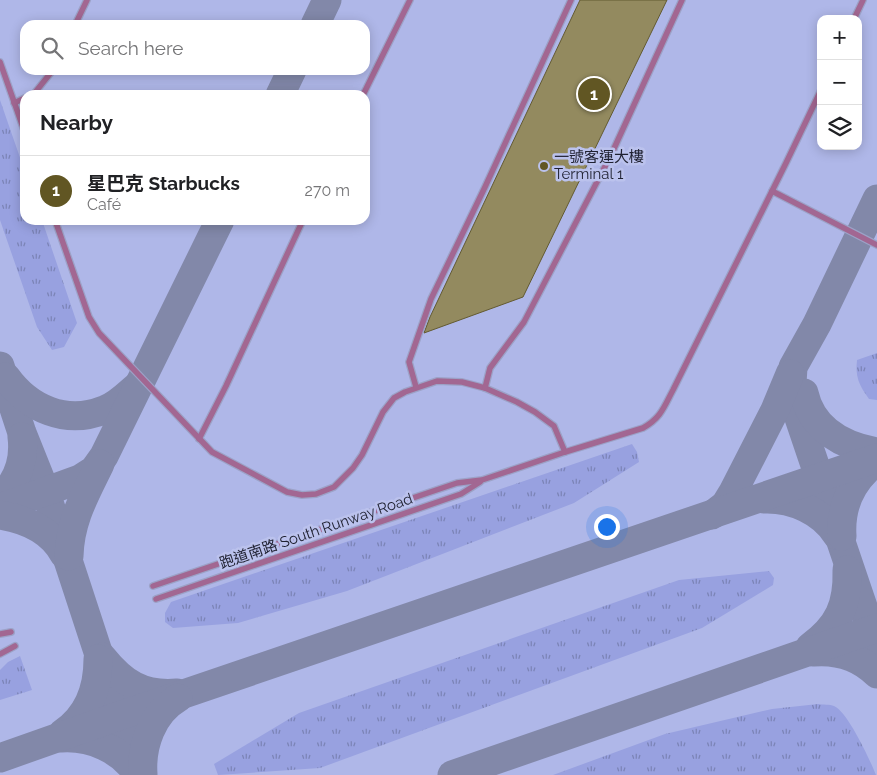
<!DOCTYPE html>
<html lang="en">
<head>
<meta charset="utf-8">
<style>
	:root { --surface:#fff; --page:#f2f2f2; --text:#202124; --muted:#757577; --line:#e0e0e0; --accent:#615623 }
	body { margin:0; font-family:Raleway,"Noto Sans TC",sans-serif; background:var(--page); color:var(--text) }
	.controls { position:absolute; right:15px; top:15px; display:grid; overflow:hidden; border-radius:10px; box-shadow:0 2px 12px #0003 }
	.controls button { width:45px; height:45px; display:grid; place-items:center; padding:0; border:0; border-bottom:1px solid var(--line); background:var(--surface); color:var(--text); font:25px sans-serif }
	.you { position:absolute; left:606px; top:526px; width:18px; height:18px; margin:-12px; border:4px solid #fff; border-radius:50%; background:#1a73e8; box-shadow:0 0 0 8px #1a73e833 }
	.badge { display:grid; place-items:center; width:32px; height:32px; border-radius:50%; background:var(--accent); color:#fff; font-size:16px; font-weight:700 }
	.pin { position:absolute; translate:-50% -50%; border:2px solid #fff; box-shadow:0 1px 5px #0006 }
	.list { margin:0; padding:0; list-style:none }
	h2 { display:flex; justify-content:space-between; align-items:center; height:65px; margin:0; padding:0 20px; font-size:21px }
	h2 small { font-size:16px; font-weight:400; color:var(--muted) }
	.list li { display:grid; grid-template-columns:32px 1fr auto; gap:15px; align-items:center; box-sizing:border-box; height:70px; padding:0 20px; border-top:1px solid var(--line) }
	.list b { display:block; font-size:19px; white-space:nowrap }
	.list p { margin:0; font-size:16px; white-space:nowrap; color:var(--muted) }
	.list em { font-size:16px; font-style:normal; color:var(--muted) }
	.icon { flex:none; width:28px; height:28px; fill:none; stroke:currentColor; stroke-width:2; stroke-linecap:round; stroke-linejoin:round }
	.map { position:relative; flex:none; width:877px; height:775px; overflow:hidden }
	.search { position:absolute; background:var(--surface); box-shadow:0 2px 12px #0003; left:20px; top:20px; width:350px; height:55px; display:flex; align-items:center; gap:12px; box-sizing:border-box; padding:0 18px; border-radius:15px; color:var(--muted); font-size:19px }
	.panel { position:absolute; background:var(--surface); box-shadow:0 2px 12px #0003; left:20px; top:90px; width:350px; height:135px; border-radius:15px }
	.map>svg:first-child { display:block }
	.built { fill:#afb7e8; fill-rule:evenodd }
	.grass { fill:url(#grass-tufts) }
	.lines { fill:none; stroke-linecap:round; stroke-linejoin:round }
	.taxiway { stroke:#8288a9; stroke-width:29 }
	.building { fill:#938a5f; stroke:#635a31 }
	.lane-casing { stroke:#9ca2c7; stroke-width:8 }
	.lane { stroke:#a26792; stroke-width:5.5 }
	.poi-dot { fill:#615623; stroke:#bbc2ed; stroke-width:2 }
	.labels { text-anchor:middle; dominant-baseline:central; stroke-width:5; stroke-linejoin:round; paint-order:stroke }
	.poi-label { font-size:15px; fill:#1f2131; stroke:#bbc2ed; text-anchor:start }
	.street-label { font-size:15px; fill:#1f2131; stroke:#bbc2ed }
</style>
</head>
<body>
<div class="map">
<svg width="877" height="775" viewBox="0 0 877 775">
	<defs>
		<pattern id="grass-tufts" width="24" height="20" patternUnits="userSpaceOnUse" patternTransform="scale(1.25)"><rect width="24" height="20" fill="#98a1e0"/><path d="M3 7l-1-3M5 7V3M7 7l1-3M15 17l-1-3M17 17v-4M19 17l1-3" fill="none" stroke="#7b83b6"/></pattern>
	</defs>
	<rect width="100%" height="100%" fill="#bbc2ed"/>
	<path class="built" d="M0,0H877V775H0ZM821,19H858V146H821ZM25,25H365V70H25ZM25,95H365V220H25Z"/>
	<g class="grass">
		<polygon points="0,100 25,172 25,220 42,220 77,323 64,347 52,350 37,327 0,220"/>
		<path d="M877,353V400L869,399C859,385 855,377 857,360Z"/>
		<polygon points="632,444 637,452 639,462 574,503 347,591 238,623 173,628 165,622 165,613 171,602"/>
		<polygon points="769,571 774,578 773,585 702,628 320,768 218,775 214,764 299,713 679,580"/>
		<polygon points="20,656 32,690 0,700 0,670 8,662"/>
		<path d="M818,704C823,705 830,704 834,706C848,712 870,760 876,775H553L665,734L772,709Z"/>
	</g>
	<g class="lines">
		<g class="taxiway">
			<polyline points="315,25 327,0"/>
			<polyline points="280,95 292,70"/>
			<polyline points="877,199 817,324 793,367 792,383 797,412 877,648"/>
			<polyline points="0,366 22,433 46,493 119,716 141,775"/>
			<path d="M6,377C29,409 66,425 104,410C116,406 126,396 135,388"/>
			<path d="M804,393C812,430 844,446 877,452"/>
			<path d="M0,498C17,482 25,461 22,437"/>
			<path d="M764,499C792,498 822,511 837,535"/>
			<polyline points="0,508 80,479 94,470 104,456 220,220"/>
			<path d="M0,515C25,519 51,530 64,554"/>
			<polyline points="712,515 725,505 733,492 775,410 790,374"/>
			<path d="M842,536C840,505 853,479 877,461"/>
			<path d="M69,556C70,520 85,495 100,464"/>
			<path d="M810,647C839,626 848,605 847,570"/>
			<path d="M813,652C837,650 860,657 877,674"/>
			<path d="M102,657C123,683 142,696 177,693"/>
			<path d="M63,733C88,716 98,689 98,659"/>
			<path d="M61,738C91,736 121,749 138,775"/>
			<polyline points="0,758 119,716 877,458"/>
			<path d="M143,774C141,746 152,713 178,698"/>
			<polyline points="452,775 877,628"/>
		</g>
	</g>
	<polygon class="building" points="580,0 667,0 523,297 424,333 430,317"/>
	<g class="lines">
		<defs>
			<g id="lane">
				<polyline points="854,19 863,0"/>
				<polyline points="75,25 87,0"/>
				<polyline points="0,62 25,133"/>
				<polyline points="33,95 53,70"/>
				<polyline points="363,95 410,0"/>
				<polyline points="14,103 25,98"/>
				<polyline points="772,191 877,245"/>
				<polyline points="55,220 89,317 99,333 212,452 287,492 302,495 316,494 334,487 353,468 362,455 383,412 394,398 405,392 437,381 462,382 485,388 517,402 535,412 554,426 565,452"/>
				<polyline points="416,387 409,362 431,299 485,187 571,0"/>
				<polyline points="485,388 490,368 524,322 611,155 682,0"/>
				<polyline points="199,439 226,386 303,220"/>
				<path d="M153,586L457,483L482,480L565,452L643,428C661,418 664,407 673,390L786,163L821,90"/>
				<polyline points="156,599 461,494 480,482"/>
				<polyline points="0,634 11,632"/>
				<polyline points="0,654 15,646"/>
			</g>
		</defs>
		<use href="#lane" class="lane-casing"/>
		<use href="#lane" class="lane"/>
	</g>
	<circle class="poi-dot" cx="544" cy="166" r="5"/>
	<g class="labels">
		<g class="poi-label">
			<text x="554" y="157">一號客運大樓<tspan x="554" dy="17">Terminal 1</tspan></text>
		</g>
		<g class="street-label">
			<text transform="translate(316 531) rotate(-19)">跑道南路 South Runway Road</text>
		</g>
	</g>
</svg>
<div class="controls">
<button>+</button>
<button>−</button>
<button><svg class="icon" aria-label="layers" viewBox="0 0 24 24"><path d="M12 4l9 5-9 5-9-5zM3 14l9 5 9-5"/></svg></button>
</div>
<div class="you"></div>
<div class="pin badge" style="left:594px;top:94px">1</div>
<div class="search"><svg class="icon" aria-label="search" viewBox="0 0 24 24"><circle cx="10" cy="10" r="6"/><path d="M15 15l6 6"/></svg>Search here</div>
<section class="panel">
<h2>Nearby<small></small></h2>
<ul class="list">
<li><span class="badge">1</span><div><b>星巴克 Starbucks</b><p>Café</p></div><em>270 m</em></li>
</ul>
</section>
</div>
</body>
</html>
